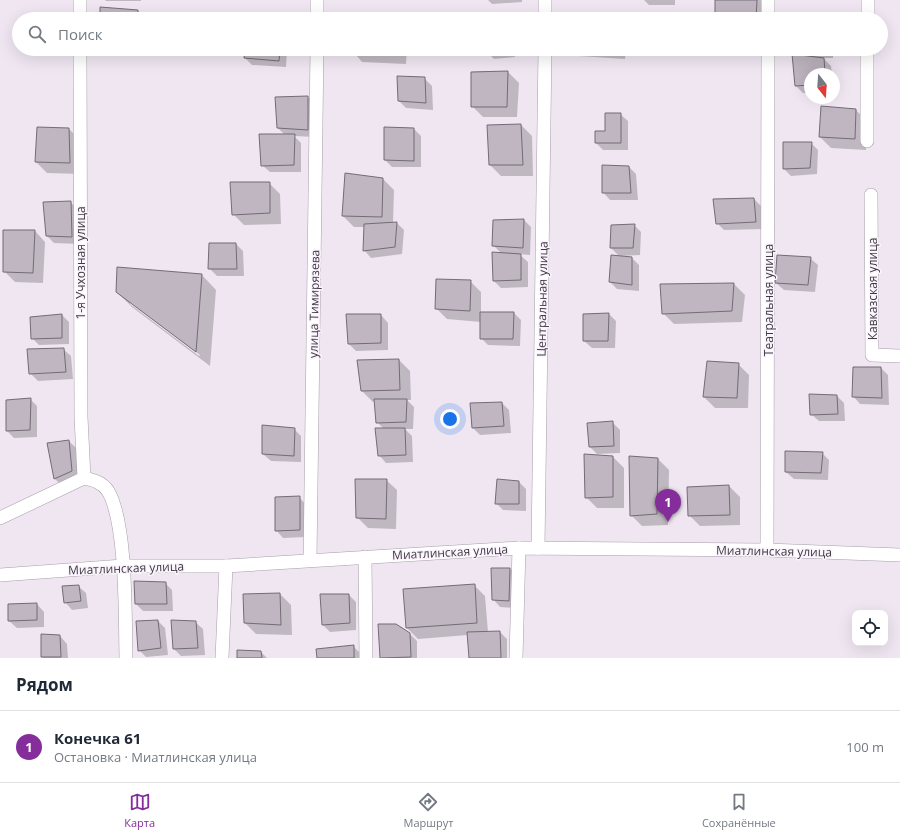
<!DOCTYPE html>
<html lang="ru">
<head>
<meta charset="utf-8">
<style>
	:root { --surface:#fff; --page:#f6f6f7; --text:#1f2937; --muted:#747a83; --line:#e0e1e3; --accent:#842d9b }
	body { margin:0; font-family:"Open Sans",sans-serif; background:var(--page); color:var(--text) }
	.controls { position:absolute; right:12px; bottom:12px; display:grid; overflow:hidden; border-radius:8px; box-shadow:0 4px 16px #0002 }
	.controls button { width:36px; height:36px; display:grid; place-items:center; padding:0; border:0; border-bottom:1px solid var(--line); background:var(--surface); color:var(--text); font:20px sans-serif }
	.compass { position:absolute; left:804px; top:68px; width:36px; height:36px; border-radius:50%; background:var(--surface); box-shadow:0 4px 16px #0002; rotate:163deg }
	.you { position:absolute; left:450px; top:419px; width:14px; height:14px; margin:-10px; border:3px solid #fff; border-radius:50%; background:#1a73e8; box-shadow:0 0 0 6px #1a73e833 }
	.badge { display:grid; place-items:center; width:26px; height:26px; border-radius:50%; background:var(--accent); color:#fff; font-size:13px; font-weight:700 }
	.pin { position:absolute; translate:-50% -33px; filter:drop-shadow(0 1px 2px #0008) }
	.pin::after { content:''; position:absolute; top:21px; width:14px; height:12px; background:inherit; clip-path:polygon(0 0,100% 0,50% 100%) }
	.list { margin:0; padding:0; list-style:none }
	h2 { display:flex; justify-content:space-between; align-items:center; height:52px; margin:0; padding:0 16px; font-size:17px }
	h2 small { font-size:13px; font-weight:400; color:var(--muted) }
	.list li { display:grid; grid-template-columns:26px 1fr auto; gap:12px; align-items:center; box-sizing:border-box; height:72px; padding:0 16px; border-top:1px solid var(--line) }
	.list b { display:block; font-size:15px; white-space:nowrap }
	.list p { margin:0; font-size:13px; white-space:nowrap; color:var(--muted) }
	.list em { font-size:13px; font-style:normal; color:var(--muted) }
	.icon { flex:none; width:22px; height:22px; fill:none; stroke:currentColor; stroke-width:2; stroke-linecap:round; stroke-linejoin:round }
	.map { position:relative; flex:none; width:900px; height:658px; overflow:hidden }
	.search { position:absolute; background:var(--surface); box-shadow:0 4px 16px #0002; left:12px; right:12px; top:12px; height:44px; display:flex; align-items:center; gap:10px; box-sizing:border-box; padding:0 14px; border-radius:22px; color:var(--muted); font-size:15px }
	.sheet { height:124px; background:var(--surface) }
	nav { display:flex; justify-content:space-around; align-items:center; box-sizing:border-box; height:56px; border-top:1px solid var(--line); background:var(--surface); font-size:11px; color:var(--muted) }
	nav a { display:grid; justify-items:center; gap:2px }
	nav .on { color:var(--accent) }
	.map>svg:first-child { display:block }
	.shadow { fill:#0003; fill-rule:evenodd }
	.building { fill:#bfb6c1; stroke:#736b75 }
	.lines { fill:none; stroke-linecap:round; stroke-linejoin:round }
	.minor-casing { stroke:#a69ea9; stroke-width:14 }
	.minor { stroke:#fff; stroke-width:13 }
	.labels { text-anchor:middle; dominant-baseline:central; stroke-width:3; stroke-linejoin:round; paint-order:stroke }
	.street-label { font-size:12px; fill:#3f3b40; stroke:#fbf4fe }
</style>
</head>
<body>
<div class="map">
<svg width="900" height="658" viewBox="0 0 900 658">
	<rect width="100%" height="100%" fill="#efe6f2"/>
	<g class="shadow">
		<polygon points="105,0 141,0 141,1 106,1"/>
		<polygon points="488,0 522,0 522,2 492,4"/>
		<polygon points="644,0 675,0 675,5 649,5"/>
		<polygon points="716,0 762,0 767,19 718,19 716,17"/>
		<polygon points="138,11 146,19 101,19"/>
		<polygon points="110,49 148,49 148,51 112,51"/>
		<polygon points="246,49 287,49 286,67 252,65 245,58"/>
		<polygon points="351,49 407,49 406,64 362,62"/>
		<polygon points="487,49 516,49 515,57 494,59 487,52"/>
		<polygon points="572,49 626,49 625,59 579,56"/>
		<polygon points="791,49 833,49 833,58 823,58 831,66 832,74 810,74 810,93 803,93 796,86 797,56"/>
		<polygon points="508,72 519,83 517,117 483,117 472,106"/>
		<polygon points="424,78 432,86 433,110 406,108 399,101"/>
		<polygon points="308,97 315,104 315,137 294,136 301,143 301,172 270,172 262,165 285,135 278,128"/>
		<polygon points="856,110 867,121 866,150 831,148 820,137"/>
		<polygon points="620,114 628,121 628,150 603,150 596,143"/>
		<polygon points="521,125 532,136 533,176 501,176 490,165"/>
		<polygon points="38,128 69,129 80,140 81,174 47,173 36,162"/>
		<polygon points="414,129 421,136 421,167 392,167 385,160"/>
		<polygon points="811,143 818,150 817,174 791,176 784,169"/>
		<polygon points="629,167 636,174 638,200 610,200 603,192"/>
		<polygon points="346,174 383,179 394,190 393,223 397,223 404,230 402,254 371,258 364,250 365,227 354,227 343,216"/>
		<polygon points="269,183 280,194 281,224 244,225 233,214"/>
		<polygon points="754,199 761,206 763,229 724,230 717,223"/>
		<polygon points="70,202 78,209 79,244 54,243 47,236"/>
		<polygon points="524,220 531,227 530,255 519,254 528,262 528,287 501,288 494,281 502,254 493,245"/>
		<polygon points="634,225 641,232 640,255 619,256 611,248 612,226"/>
		<polygon points="35,231 45,242 43,283 15,282 4,271"/>
		<polygon points="236,244 243,251 244,276 217,276 209,268"/>
		<polygon points="632,258 639,265 639,291 617,289 610,282"/>
		<polygon points="810,258 818,265 815,292 784,290 776,283"/>
		<path d="M202,275L216,290L210,366L132,307L117,292ZM130,302L200,355L199,356L130,304Z"/>
		<polygon points="470,281 481,292 481,313 514,313 521,320 520,346 488,345 481,338 481,322 447,319 436,308"/>
		<polygon points="734,284 745,295 742,322 674,324 663,313"/>
		<polygon points="609,314 616,321 615,348 592,348 584,341"/>
		<polygon points="62,315 69,322 69,344 39,345 32,338"/>
		<polygon points="347,315 381,315 388,323 388,350 356,351 349,344"/>
		<polygon points="63,349 71,356 73,379 38,381 30,373"/>
		<polygon points="399,360 410,371 411,400 407,400 414,407 413,429 405,429 412,436 413,462 386,463 379,455 384,429 377,422 375,401 373,402 362,391"/>
		<polygon points="708,362 738,364 749,375 748,408 715,408 704,397"/>
		<polygon points="881,368 888,375 889,405 860,404 853,396"/>
		<polygon points="837,396 844,403 845,421 819,421 811,414"/>
		<polygon points="30,399 37,406 37,437 14,438 7,431"/>
		<polygon points="502,403 509,410 511,433 480,435 473,428"/>
		<polygon points="612,422 620,430 620,453 597,454 590,447"/>
		<polygon points="294,429 301,436 301,462 271,461 263,454"/>
		<polygon points="69,441 76,448 79,478 62,486 55,479 48,443"/>
		<polygon points="822,453 829,460 828,480 794,479 786,472"/>
		<polygon points="613,457 624,468 624,508 597,508 586,497"/>
		<polygon points="630,457 658,459 669,470 668,525 642,526 631,515"/>
		<polygon points="386,480 397,490 396,529 368,528 357,517"/>
		<polygon points="498,480 519,482 526,489 526,511 503,510 496,503"/>
		<polygon points="729,486 740,497 740,525 700,526 689,515"/>
		<polygon points="299,497 306,505 306,537 283,538 276,530"/>
		<polygon points="510,569 517,576 516,608 500,607 493,599"/>
		<polygon points="165,583 172,590 173,611 143,611 136,604"/>
		<polygon points="474,585 485,596 488,632 500,632 507,639 507,658 470,658 468,635 418,639 407,628 404,590"/>
		<polygon points="78,586 86,593 88,608 72,610 65,602"/>
		<polygon points="280,594 291,605 292,635 256,634 245,623"/>
		<polygon points="349,595 356,602 356,630 330,632 323,625"/>
		<polygon points="37,604 44,612 44,627 17,628 9,621"/>
		<polygon points="158,621 165,628 168,655 146,657 139,650"/>
		<polygon points="195,622 203,629 205,655 181,656 174,649"/>
		<polygon points="379,625 409,633 417,641 417,658 381,658"/>
		<polygon points="60,636 67,644 68,658 43,658 42,657"/>
		<polygon points="353,646 360,653 361,658 318,658"/>
		<polygon points="261,652 267,658 238,658"/>
	</g>
	<g class="building">
		<polygon points="715,0 757,0 756,19 715,17"/>
		<polygon points="100,7 138,10 138,19 100,19"/>
		<polygon points="245,49 280,49 279,61 244,58"/>
		<polygon points="350,49 395,49 395,54 350,52"/>
		<polygon points="486,49 509,49 486,52"/>
		<polygon points="793,49 826,49 826,52"/>
		<polygon points="792,54 824,58 825,74 810,74 810,85 795,86"/>
		<polygon points="508,71 507,107 471,107 471,72"/>
		<polygon points="397,76 425,77 426,103 398,101"/>
		<polygon points="308,96 308,130 277,128 275,97"/>
		<polygon points="821,106 856,109 855,139 819,137"/>
		<polygon points="605,113 621,113 621,143 595,143 595,131 605,131"/>
		<polygon points="521,124 523,165 489,165 487,125"/>
		<polygon points="37,127 69,128 70,163 35,162"/>
		<polygon points="384,127 414,128 414,161 384,160"/>
		<polygon points="259,134 295,134 294,165 261,166"/>
		<polygon points="783,142 812,142 810,168 783,169"/>
		<polygon points="602,165 629,166 631,193 602,193"/>
		<polygon points="345,173 383,178 382,217 342,216"/>
		<polygon points="230,182 270,182 270,213 232,215"/>
		<polygon points="754,198 756,222 716,224 713,199"/>
		<polygon points="71,201 72,237 46,236 43,202"/>
		<polygon points="524,219 523,248 492,246 493,220"/>
		<polygon points="397,222 395,247 363,251 364,224"/>
		<polygon points="635,224 633,248 610,248 611,225"/>
		<polygon points="3,230 35,230 33,273 3,272"/>
		<polygon points="209,243 236,243 237,269 208,269"/>
		<polygon points="492,252 521,254 521,280 493,281"/>
		<polygon points="611,255 632,257 632,285 609,282"/>
		<polygon points="777,255 811,257 808,285 775,283"/>
		<polygon points="117,267 202,274 196,352 116,292"/>
		<polygon points="436,279 471,280 470,311 435,309"/>
		<polygon points="734,283 732,311 662,314 660,284"/>
		<polygon points="480,312 514,312 513,339 480,339"/>
		<polygon points="609,313 608,341 583,341 583,314"/>
		<polygon points="62,314 62,338 31,339 30,317"/>
		<polygon points="346,314 381,314 381,343 348,344"/>
		<polygon points="64,348 66,372 29,374 27,349"/>
		<polygon points="399,359 400,390 361,391 357,360"/>
		<polygon points="707,361 739,363 737,398 703,397"/>
		<polygon points="853,367 881,367 882,398 852,397"/>
		<polygon points="809,394 837,395 838,414 810,415"/>
		<polygon points="31,398 30,430 6,431 6,400"/>
		<polygon points="374,399 407,399 406,422 376,423"/>
		<polygon points="502,402 504,426 472,428 470,403"/>
		<polygon points="613,421 614,446 589,447 587,423"/>
		<polygon points="262,425 295,428 294,456 262,454"/>
		<polygon points="375,428 405,428 406,455 378,456"/>
		<polygon points="69,440 72,471 54,479 47,443"/>
		<polygon points="785,451 823,452 821,473 785,472"/>
		<polygon points="584,454 613,456 613,497 585,498"/>
		<polygon points="629,456 658,458 657,514 630,516"/>
		<polygon points="355,479 387,479 386,519 356,518"/>
		<polygon points="497,479 519,481 519,504 495,504"/>
		<polygon points="729,485 730,515 688,516 687,487"/>
		<polygon points="300,496 300,530 275,531 275,497"/>
		<polygon points="491,568 510,568 509,601 492,600"/>
		<polygon points="134,581 166,582 167,604 135,604"/>
		<polygon points="475,584 477,623 406,628 403,589"/>
		<polygon points="79,585 81,601 64,603 62,586"/>
		<polygon points="280,593 281,625 244,623 243,594"/>
		<polygon points="320,594 349,594 350,623 322,625"/>
		<polygon points="37,603 37,620 8,621 8,604"/>
		<polygon points="158,620 161,648 138,651 136,621"/>
		<polygon points="171,620 196,621 198,648 173,649"/>
		<polygon points="378,624 396,624 410,633 411,657 380,658"/>
		<polygon points="500,631 501,658 469,658 467,632"/>
		<polygon points="41,634 60,635 61,657 41,657"/>
		<polygon points="354,645 354,658 317,658 316,649"/>
		<polygon points="237,650 261,651 262,658 237,658"/>
	</g>
	<g class="lines">
		<defs>
			<g id="minor">
				<polyline points="80,0 80,19"/>
				<polyline points="317,19 317,0"/>
				<polyline points="545,19 545,0"/>
				<polyline points="768,19 768,0"/>
				<polyline points="868,19 868,0"/>
				<polyline points="80,49 81,417 84,478"/>
				<polyline points="867,141 867,49"/>
				<polyline points="871,195 872,355 900,356"/>
				<path d="M0,518L84,478C93,480 102,482 108,491C127,523 125,618 126,658"/>
				<polyline points="538,548 545,49"/>
				<polyline points="767,550 768,49"/>
				<polyline points="365,557 366,658"/>
				<polyline points="310,560 317,49"/>
				<polyline points="0,575 123,566 226,566 519,548 767,550 900,555"/>
				<polyline points="222,658 226,566"/>
				<polyline points="516,658 519,548"/>
			</g>
		</defs>
		<use href="#minor" class="minor-casing"/>
		<use href="#minor" class="minor"/>
	</g>
	<g class="labels">
		<g class="street-label">
			<text transform="translate(80 263) rotate(-90)">1-я Учхозная улица</text>
			<text transform="translate(872 289) rotate(-90)">Кавказская улица</text>
			<text transform="translate(542 299) rotate(-89)">Центральная улица</text>
			<text transform="translate(768 300) rotate(-90)">Театральная улица</text>
			<text transform="translate(314 304) rotate(-89)">улица Тимирязева</text>
			<text transform="translate(774 551) rotate(1)">Миатлинская улица</text>
			<text transform="translate(450 552) rotate(-3)">Миатлинская улица</text>
			<text transform="translate(126 568) rotate(-2)">Миатлинская улица</text>
		</g>
	</g>
</svg>
<div class="controls">
<button><svg class="icon" aria-label="locate" viewBox="0 0 24 24"><circle cx="12" cy="12" r="6"/><path d="M12 2v4M12 18v4M2 12h4M18 12h4"/></svg></button>
</div>
<svg class="compass" viewBox="-18 -18 36 36"><path d="M0-13l5 13h-10z" fill="#e53935"/><path d="M0 13l5-13h-10z" fill="#747a83"/></svg>
<div class="you"></div>
<div class="pin badge" style="left:668px;top:522px">1</div>
<div class="search"><svg class="icon" aria-label="search" viewBox="0 0 24 24"><circle cx="10" cy="10" r="6"/><path d="M15 15l6 6"/></svg>Поиск</div>
</div>
<section class="sheet">
<h2>Рядом<small></small></h2>
<ul class="list">
<li><span class="badge">1</span><div><b>Конечка 61</b><p>Остановка · Миатлинская улица</p></div><em>100 m</em></li>
</ul>
</section>
<nav>
<a class="on"><svg class="icon" aria-label="map" viewBox="0 0 24 24"><path d="M3 6l6-2 6 2 6-2v14l-6 2-6-2-6 2zM9 4v14M15 6v14"/></svg>Карта</a>
<a><svg class="icon" aria-label="directions" viewBox="0 0 24 24"><path d="M12 3l9 9-9 9-9-9zM9 14v-3h6M13 9l2 2-2 2"/></svg>Маршрут</a>
<a><svg class="icon" aria-label="saved" viewBox="0 0 24 24"><path d="M7 4h10v16l-5-4-5 4z"/></svg>Сохранённые</a>
</nav>
</body>
</html>
